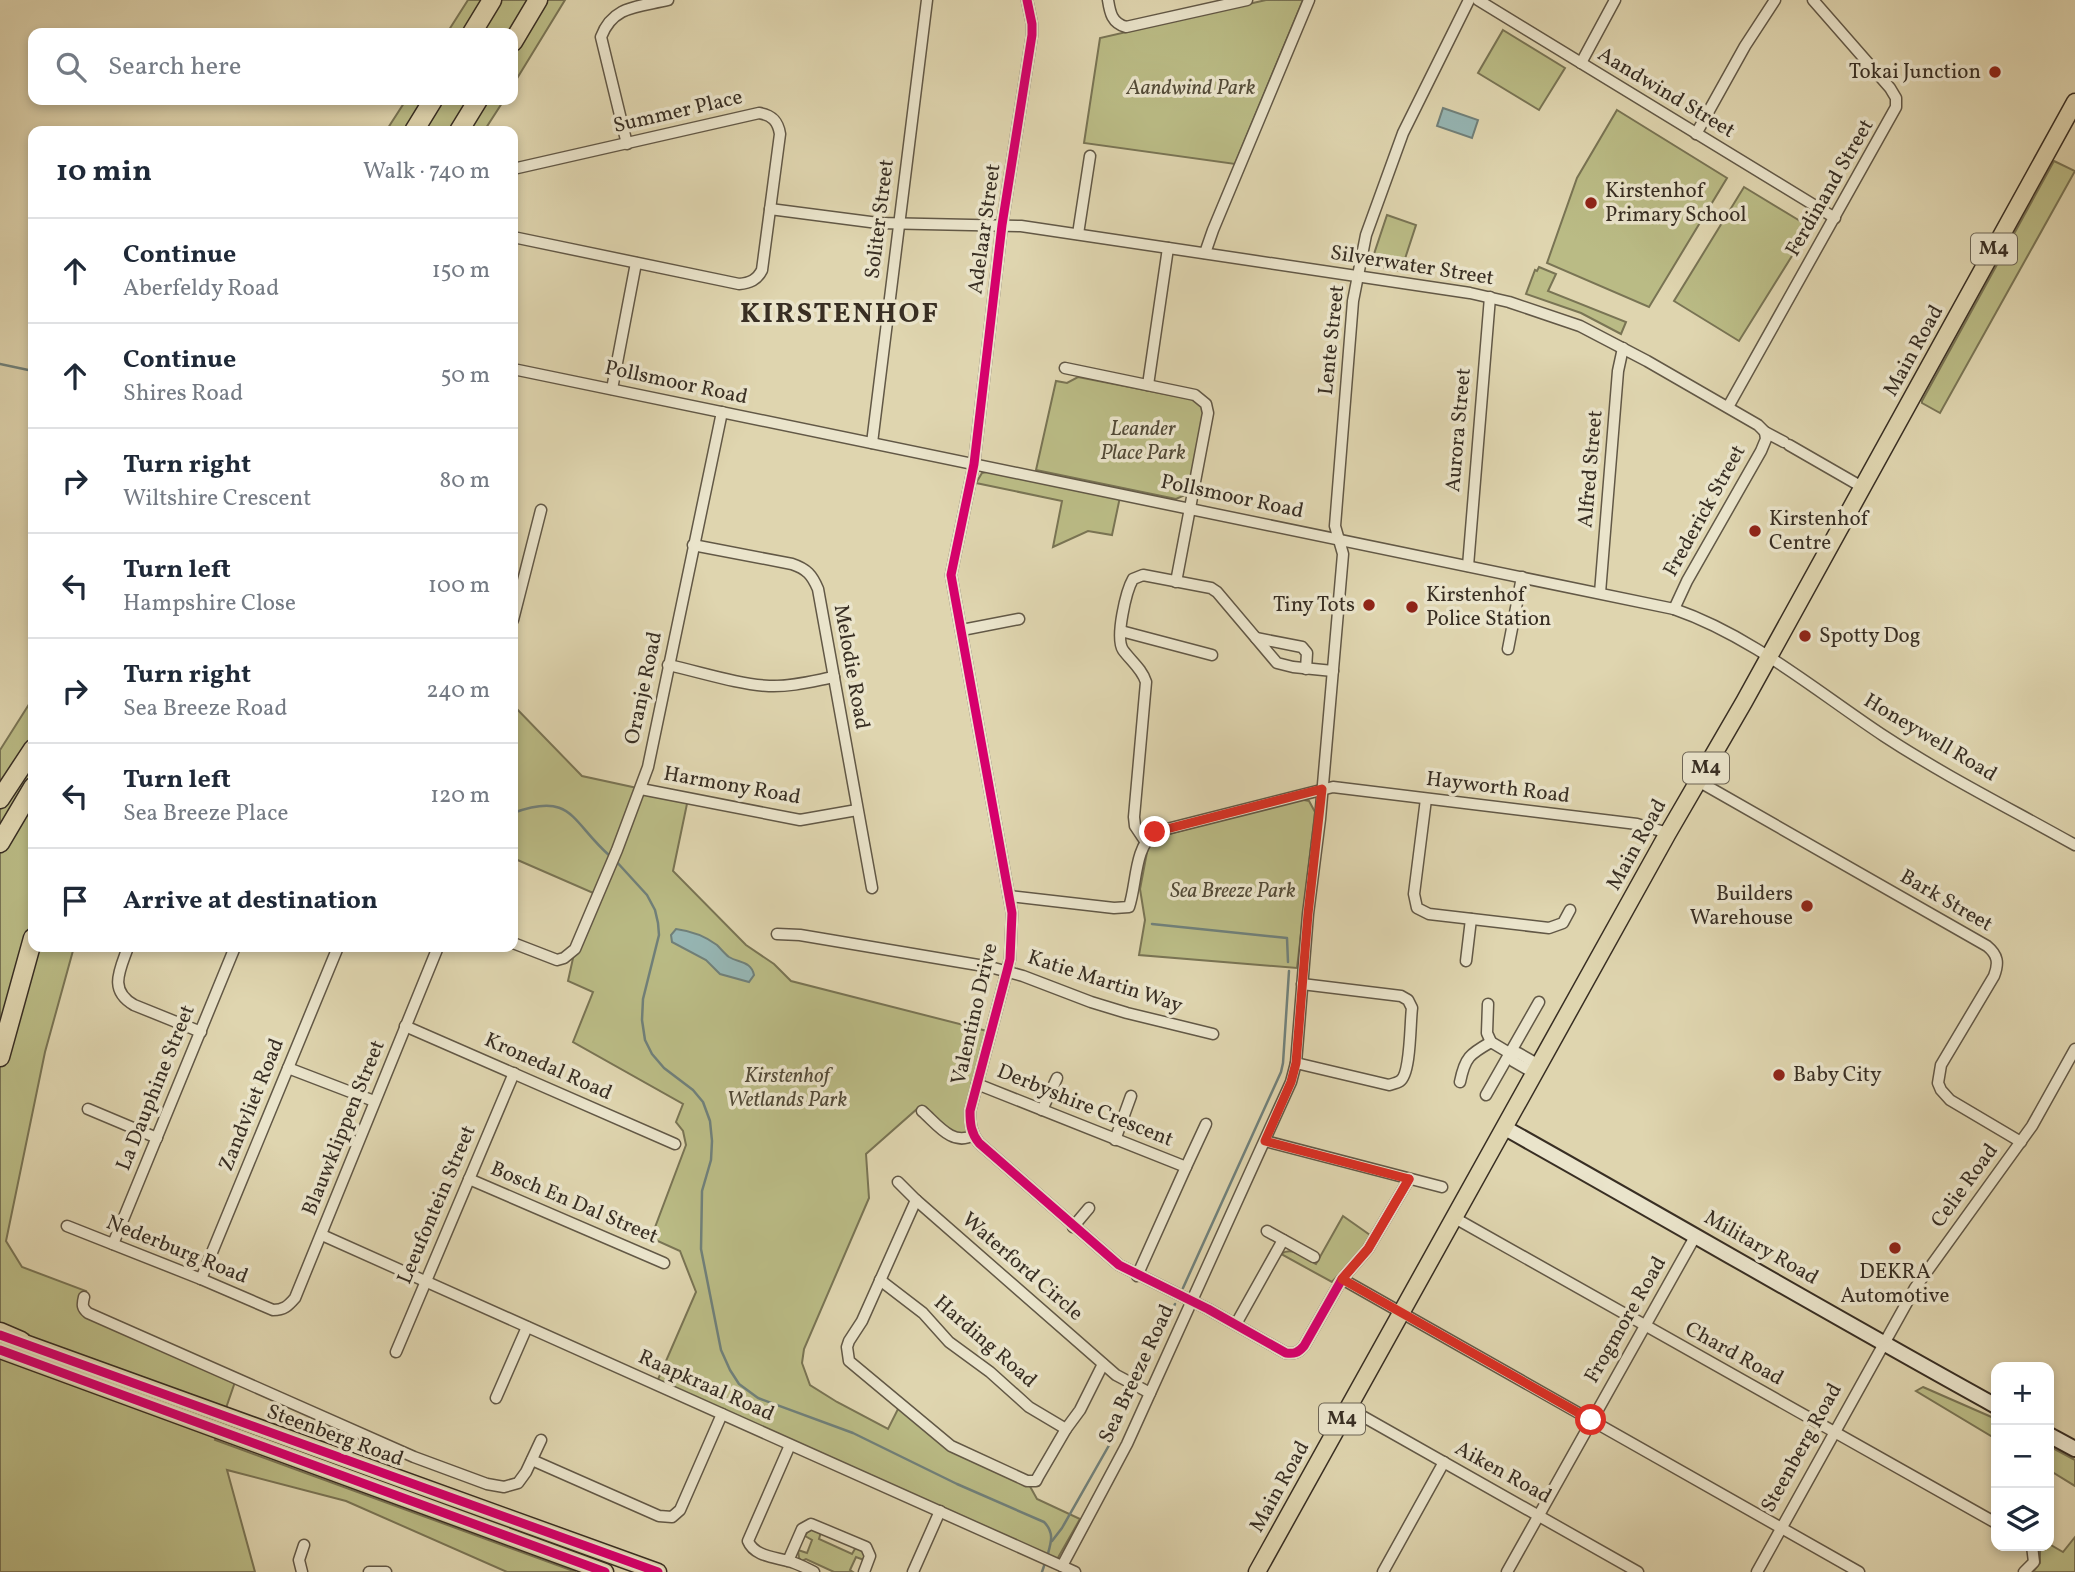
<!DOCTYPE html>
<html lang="en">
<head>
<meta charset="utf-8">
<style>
	:root { --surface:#fff; --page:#f2f2f3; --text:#1f2937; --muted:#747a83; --line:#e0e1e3 }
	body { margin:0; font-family:Vollkorn,serif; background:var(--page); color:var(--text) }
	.controls { position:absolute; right:21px; bottom:21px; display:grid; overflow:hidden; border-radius:14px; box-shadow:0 4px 10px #0003 }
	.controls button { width:63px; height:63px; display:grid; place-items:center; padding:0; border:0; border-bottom:2px solid var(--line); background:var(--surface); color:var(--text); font:35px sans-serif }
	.stop { position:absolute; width:21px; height:21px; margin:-16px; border:5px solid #d93025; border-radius:50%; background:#fff }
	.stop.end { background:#d93025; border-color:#fff; box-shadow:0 2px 7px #0008 }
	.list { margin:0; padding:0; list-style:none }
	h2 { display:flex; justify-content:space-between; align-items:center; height:91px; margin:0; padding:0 28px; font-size:30px }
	h2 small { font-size:23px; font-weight:400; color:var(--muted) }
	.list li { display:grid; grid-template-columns:46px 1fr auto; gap:21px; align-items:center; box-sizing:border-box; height:105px; padding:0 28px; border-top:2px solid var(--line) }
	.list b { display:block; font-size:26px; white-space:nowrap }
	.list p { margin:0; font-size:23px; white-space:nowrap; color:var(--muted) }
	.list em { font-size:23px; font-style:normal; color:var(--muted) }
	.icon { flex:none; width:38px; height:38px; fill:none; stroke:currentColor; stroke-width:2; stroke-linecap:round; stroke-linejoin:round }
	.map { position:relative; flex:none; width:2075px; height:1572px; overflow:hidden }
	.search { position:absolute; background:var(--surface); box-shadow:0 4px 10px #0003; left:28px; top:28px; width:490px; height:77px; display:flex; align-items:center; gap:18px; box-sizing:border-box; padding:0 24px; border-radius:14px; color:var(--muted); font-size:26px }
	.panel { position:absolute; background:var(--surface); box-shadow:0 4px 10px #0003; left:28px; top:126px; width:490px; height:826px; border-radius:14px }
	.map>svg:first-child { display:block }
	.green { fill:#babb85; stroke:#797454; stroke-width:2 }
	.water { fill:#96b6b4; stroke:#70807a; stroke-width:2 }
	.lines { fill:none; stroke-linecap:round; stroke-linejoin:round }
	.stream { stroke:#70807a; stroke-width:2.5 }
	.street-casing { stroke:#625846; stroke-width:13 }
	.secondary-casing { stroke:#382e23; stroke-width:18 }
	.primary-casing { stroke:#382e23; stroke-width:19 }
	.highway-casing { stroke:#382e23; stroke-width:21 }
	.street { stroke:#eae4cb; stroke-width:10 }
	.secondary { stroke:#eae4cb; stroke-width:14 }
	.primary { stroke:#dfd5af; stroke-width:16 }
	.highway { stroke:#dfd5af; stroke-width:18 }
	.cycleway-casing { stroke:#eae4cb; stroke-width:13 }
	.cycleway { stroke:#d6006c; stroke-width:9 }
	.route { stroke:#d93025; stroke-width:9 }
	.poi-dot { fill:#8f2418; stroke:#eae4cb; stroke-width:2.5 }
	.labels { text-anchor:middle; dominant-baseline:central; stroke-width:7; stroke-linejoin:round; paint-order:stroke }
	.shield { fill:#eae4cb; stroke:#6d6555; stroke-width:2 }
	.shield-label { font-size:19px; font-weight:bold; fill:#382e23 }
	.poi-label { font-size:21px; fill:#382e23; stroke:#eae4cb; text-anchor:start }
	.park-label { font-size:21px; font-style:italic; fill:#524a37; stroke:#eae4cb }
	.street-label { font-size:21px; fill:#382e23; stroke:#eae4cb }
	.district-label { font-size:28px; font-weight:bold; letter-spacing:2px; fill:#382e23; stroke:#eae4cb }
</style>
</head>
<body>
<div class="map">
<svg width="2075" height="1572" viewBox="0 0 2075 1572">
	<rect width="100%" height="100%" fill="#dfd5af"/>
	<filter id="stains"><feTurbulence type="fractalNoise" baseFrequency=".00286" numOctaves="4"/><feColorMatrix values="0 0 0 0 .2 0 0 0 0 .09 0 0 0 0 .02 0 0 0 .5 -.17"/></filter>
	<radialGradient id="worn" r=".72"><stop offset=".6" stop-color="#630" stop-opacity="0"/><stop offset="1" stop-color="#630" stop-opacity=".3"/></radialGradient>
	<g class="green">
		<polygon points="468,0 565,0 513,85 513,33 447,33"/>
		<polygon points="1266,0 1303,0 1235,164 1084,143 1100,38"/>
		<polygon points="1503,30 1565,68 1539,110 1478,73"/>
		<polygon points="406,100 504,100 484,131 386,131"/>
		<polygon points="1617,110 1727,178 1649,307 1547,263 1577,178"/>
		<polygon points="2054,161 2075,171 1940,413 1922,403 1922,401"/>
		<polygon points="1744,187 1810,227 1739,341 1674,301"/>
		<polygon points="1387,215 1416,225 1401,271 1381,267 1374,254"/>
		<polygon points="1539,267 1556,274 1548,291 1626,322 1621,334 1581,313 1526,294 1535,270 1537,271"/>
		<polygon points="1078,377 1191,399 1201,404 1204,414 1189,488 1185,495 1176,499 1036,470 1056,381 1067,383"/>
		<polygon points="991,471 1120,497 1112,535 1088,531 1053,547 1062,501 976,483 982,473"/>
		<polygon points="33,698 33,947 74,947 45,1052 6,1241 22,1267 86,1291 82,1305 236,1379 215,1440 576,1572 507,1572 346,1501 227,1470 255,1572 0,1572 0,750"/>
		<polygon points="513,705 582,776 688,799 673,871 746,945 774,964 791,981 991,1032 970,1111 973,1135 960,1140 923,1111 917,1109 866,1154 869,1198 804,1349 802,1363 810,1385 837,1402 888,1429 900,1405 951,1446 1027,1481 1037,1499 1080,1519 1055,1563 656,1384 696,1292 680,1251 651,1238 686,1145 683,1131 676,1122 683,1104 573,1042 593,992 568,981 575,949 598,895 513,858"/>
		<polygon points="1299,799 1309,801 1315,812 1297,968 1139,955 1145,920 1140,889 1148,847 1154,838"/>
		<path d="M1343,1216L1370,1235L1361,1250L1332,1282L1281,1254C1293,1246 1305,1258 1316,1264Z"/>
		<polygon points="1923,1387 1996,1419 1996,1439 1916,1391"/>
		<polygon points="2049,1446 2075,1460 2075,1486 2049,1470"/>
		<polygon points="809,1529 821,1532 819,1539 852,1554 856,1547 864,1551 864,1560 856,1557 850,1570 853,1572 834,1572 806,1559 802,1561 799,1558 798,1550 807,1553 812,1540 805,1536"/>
		<polygon points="2075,1537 2075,1572 2033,1572 2040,1563 2040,1551 2049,1544 2063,1552"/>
	</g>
	<g class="water">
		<polygon points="1443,108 1478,120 1472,138 1437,126"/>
		<path d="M676,929C691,931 705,936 717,945C721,949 725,954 729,957C739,963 751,961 754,975L749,982L720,974L706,960L672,942L671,935Z"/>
	</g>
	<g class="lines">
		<g class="stream">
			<polyline points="0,364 33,371"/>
			<path d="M513,813C573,791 571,822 610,856"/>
			<path d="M615,860L647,895L655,910L658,923L659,935L643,999L642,1020L645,1040L652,1054L664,1068L693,1090L703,1102L710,1121L712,1141L711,1160L702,1191L701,1249L721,1350L730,1370L739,1384L758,1398L853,1433L957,1484L1044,1522C1055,1533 1051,1543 1047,1557"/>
			<polyline points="1152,924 1287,938 1288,962"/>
			<polyline points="1183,1288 1281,1072 1283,1063 1289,971"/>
			<polyline points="1143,1372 1175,1304"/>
			<polyline points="1052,1541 1062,1528 1116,1433 1131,1400"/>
			<polyline points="1042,1572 1045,1563"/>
		</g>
		<defs>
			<g id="street">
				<path d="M1027,0L1032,24V35L1002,225L974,464L951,575L1012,913L1010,959L1007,971L970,1111C970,1124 971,1133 979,1143L1119,1265L1208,1309L1286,1353C1294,1354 1298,1353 1304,1346L1342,1279L1368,1249L1409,1179"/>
				<path d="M1108,0C1110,13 1112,23 1126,27L1247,0"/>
				<polyline points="1478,0 1835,218"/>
				<polyline points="1581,63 1615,0"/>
				<polyline points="1696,134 1745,46 1775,0"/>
				<path d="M627,144L601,37C613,5 639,7 668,0"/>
				<path d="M513,169L759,113C772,115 778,121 780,134L762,270C757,280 750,283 739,284L513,237"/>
				<polyline points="770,209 878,223 1021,226 1470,293 1509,302 1580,326 1647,361 1758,425 1765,432 1784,442"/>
				<polyline points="1078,234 1090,156"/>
				<polyline points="1205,253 1213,230 1309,0"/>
				<polyline points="1065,368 1195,395 1206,404 1208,413 1176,582"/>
				<path d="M513,369L1674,609C1752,636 1816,691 1884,736C1945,776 2011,809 2075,845"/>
				<polyline points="1148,385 1168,248"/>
				<polyline points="612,389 636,263"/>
				<polyline points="1728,407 1896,107 1896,98 1890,88 1813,0"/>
				<polyline points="872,443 927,0"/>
				<polyline points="1789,445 1862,487"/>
				<path d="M693,545L792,564C807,569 812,575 818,589L872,888"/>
				<polyline points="1468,566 1490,297"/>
				<polyline points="1600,593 1618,371 1623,348"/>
				<polyline points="1674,609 1687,581 1761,451 1766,439 1765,432"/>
				<polyline points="513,620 541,510"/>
				<polyline points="962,630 1019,619"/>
				<polyline points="1121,631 1212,655"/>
				<polyline points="1256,638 1302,647 1307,653 1306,669"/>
				<polyline points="1508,649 1522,577"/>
				<path d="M668,665C701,672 736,684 769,686C791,687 813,681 834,677"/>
				<path d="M1698,781L1987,946C1998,955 1999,963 1994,976L1941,1065L1938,1083L1941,1090L1950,1100L2021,1142"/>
				<polyline points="641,789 800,820 857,810"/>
				<polyline points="1426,799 1414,894 1417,908 1429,914 1549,928 1563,923 1570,910"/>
				<path d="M1145,841L1135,826L1134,817L1146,682C1142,669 1131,661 1123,650C1115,638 1126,591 1133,579L1143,575L1211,588L1217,592L1277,663L1293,667L1333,671"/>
				<path d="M1009,896L1114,908L1129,907C1137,883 1134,848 1155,832L1333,787L1637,824L1668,833"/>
				<polyline points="777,934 800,935 990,967 1023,976 1091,1002 1127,1013 1213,1034"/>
				<polyline points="513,943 557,960 564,958 575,949 617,850 648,767 722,412"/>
				<path d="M128,947C120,970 108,990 134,1005L201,1032"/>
				<polyline points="1466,961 1471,919"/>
				<polyline points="1488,1004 1487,1033 1491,1042"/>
				<polyline points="405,1026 675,1144"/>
				<polyline points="1511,1054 1513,1061 1534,1073"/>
				<path d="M1296,1063L1389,1085C1392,1084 1397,1083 1400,1081C1411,1074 1410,1022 1412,1008L1408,1000L1401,996L1302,984"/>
				<polyline points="288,1068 374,1101"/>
				<path d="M1460,1082C1465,1057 1470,1054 1491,1042L1511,1054L1518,1053L1539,1065"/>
				<polyline points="977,1084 1186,1167 1137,1276"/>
				<polyline points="1486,1095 1539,1002"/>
				<polyline points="88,1109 157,1138"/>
				<polyline points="1042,1110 1057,1078"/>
				<path d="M922,1111C937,1124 953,1147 973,1135"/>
				<polyline points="1115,1140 1131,1096"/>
				<polyline points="1265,1141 1442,1187"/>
				<polyline points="1186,1167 1206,1124"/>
				<polyline points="469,1179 664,1263"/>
				<polyline points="898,1182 916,1200 1116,1375 1150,1393"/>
				<polyline points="916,1200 862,1321 849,1341 847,1347 849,1361 951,1446 1027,1481 1036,1481 1038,1477 1066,1429 1080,1410 1103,1364"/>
				<polyline points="1453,1217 1996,1523"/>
				<path d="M67,1226L201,1279L273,1310C284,1310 288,1306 295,1298L438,947"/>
				<polyline points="1073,1227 1089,1208"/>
				<polyline points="1267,1231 1314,1257"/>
				<polyline points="322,1235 1075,1572"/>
				<polyline points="113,1244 235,947"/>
				<polyline points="201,1279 338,947"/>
				<polyline points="1342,1279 1859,1572"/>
				<polyline points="880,1280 923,1313 949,1342 990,1372 1029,1407 1066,1429"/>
				<path d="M84,1297C82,1305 82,1308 88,1313L414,1457L487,1484L504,1487L518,1483L526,1472L541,1440"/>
				<polyline points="1236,1324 1283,1240"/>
				<polyline points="396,1352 514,1073"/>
				<polyline points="496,1398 527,1327"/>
				<polyline points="1348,1408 1638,1572"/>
				<path d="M790,1445L748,1541C754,1556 774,1557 788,1561C797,1563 806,1568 814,1572"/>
				<polyline points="532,1460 659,1516 672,1517 680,1510 722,1414"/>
				<polyline points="788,1561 802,1529 811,1524 866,1547 870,1556 864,1572"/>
				<polyline points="1062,1566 1127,1444 1291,1082 1296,1063 1308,914 1320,819 1343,554 1335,526 1353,301 1366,235 1403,133 1469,0"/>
				<polyline points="302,1572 299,1560 304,1545"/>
				<polyline points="369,1572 386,1572"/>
				<polyline points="913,1572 940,1511"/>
				<polyline points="1383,1572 1444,1462"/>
				<polyline points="1507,1572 1696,1235"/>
				<polyline points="1757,1572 1915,1288 2032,1126 2075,1049"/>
				<polyline points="2024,1572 2034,1562 2032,1546"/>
			</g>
			<g id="secondary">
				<path d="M1505,1128C1669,1220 1831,1315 1996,1406"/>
				<polyline points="2049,1435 2075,1449"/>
			</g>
			<g id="primary">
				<polyline points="8,1337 658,1572"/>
				<polyline points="0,1350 605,1572"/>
				<polyline points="1257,1572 1668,833 1744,702 2075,102"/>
			</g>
			<g id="highway">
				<polyline points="472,33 492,0"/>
				<polyline points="513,42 538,0"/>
				<polyline points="414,131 433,100"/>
				<polyline points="459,131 478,100"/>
				<polyline points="0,799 33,749"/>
				<polyline points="0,843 33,787"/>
				<polyline points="0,1057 33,938"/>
				<polyline points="0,1332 21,1341"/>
			</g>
		</defs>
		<use href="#street" class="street-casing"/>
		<use href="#secondary" class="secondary-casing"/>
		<use href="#primary" class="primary-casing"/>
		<use href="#highway" class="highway-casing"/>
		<use href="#street" class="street"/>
		<use href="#secondary" class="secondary"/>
		<use href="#primary" class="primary"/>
		<use href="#highway" class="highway"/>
		<defs>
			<g id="cycleway">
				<path d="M1027,0L1032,24V35L1002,225L974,464L951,575L1012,913L1010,959L1007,971L970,1111C970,1124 971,1133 979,1143L1119,1265L1208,1309L1286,1353C1294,1354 1298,1353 1304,1346L1342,1279L1368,1249L1409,1179"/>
				<polyline points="0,1335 658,1572"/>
				<polyline points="0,1350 605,1572"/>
			</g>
		</defs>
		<use href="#cycleway" class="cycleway-casing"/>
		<use href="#cycleway" class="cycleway"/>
	</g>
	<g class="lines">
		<polyline class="route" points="1155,832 1322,789 1308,914 1296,1063 1291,1082 1265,1141 1409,1179 1368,1249 1342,1279 1591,1420"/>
	</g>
	<g class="poi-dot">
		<circle cx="1995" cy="72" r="7"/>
		<circle cx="1591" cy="203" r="7"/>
		<circle cx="1755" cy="531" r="7"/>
		<circle cx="1369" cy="605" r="7"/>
		<circle cx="1412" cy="607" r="7"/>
		<circle cx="1805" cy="636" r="7"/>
		<circle cx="1807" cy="906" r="7"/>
		<circle cx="1779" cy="1075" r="7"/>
		<circle cx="1895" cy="1248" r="7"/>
	</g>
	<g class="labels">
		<g class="shield">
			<rect x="1971" y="233.5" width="46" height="31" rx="5"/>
			<rect x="1683" y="752.5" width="46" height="31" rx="5"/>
			<rect x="1319" y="1403.5" width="46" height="31" rx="5"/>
		</g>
		<g class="shield-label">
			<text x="1994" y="249">M4</text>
			<text x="1706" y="768">M4</text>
			<text x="1342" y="1419">M4</text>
		</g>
		<g class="poi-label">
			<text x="1981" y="72" text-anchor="end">Tokai Junction</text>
			<text x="1605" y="191">Kirstenhof<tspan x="1605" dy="24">Primary School</tspan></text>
			<text x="1769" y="519">Kirstenhof<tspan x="1769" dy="24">Centre</tspan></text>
			<text x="1426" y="595">Kirstenhof<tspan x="1426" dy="24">Police Station</tspan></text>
			<text x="1355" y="605" text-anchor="end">Tiny Tots</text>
			<text x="1819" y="636">Spotty Dog</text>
			<text x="1793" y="894" text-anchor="end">Builders<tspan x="1793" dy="24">Warehouse</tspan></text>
			<text x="1793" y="1075">Baby City</text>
			<text x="1895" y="1272" text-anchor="middle">DEKRA<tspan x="1895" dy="24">Automotive</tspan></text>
		</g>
		<g class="park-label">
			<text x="1191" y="88">Aandwind Park</text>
			<text x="1143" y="429">Leander<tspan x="1143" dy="24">Place Park</tspan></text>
			<text x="1233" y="891">Sea Breeze Park</text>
			<text x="787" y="1076">Kirstenhof<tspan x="787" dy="24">Wetlands Park</tspan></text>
		</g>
		<g class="street-label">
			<text transform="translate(1666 93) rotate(31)">Aandwind Street</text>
			<text transform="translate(678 112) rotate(-13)">Summer Place</text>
			<text transform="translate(1830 188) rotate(-60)">Ferdinand Street</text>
			<text transform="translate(880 219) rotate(-83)">Soliter Street</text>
			<text transform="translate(985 229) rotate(-82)">Adelaar Street</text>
			<text transform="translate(1412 266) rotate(9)">Silverwater Street</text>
			<text transform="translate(1332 340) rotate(-84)">Lente Street</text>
			<text transform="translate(1914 351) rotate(-61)">Main Road</text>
			<text transform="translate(676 383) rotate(12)">Pollsmoor Road</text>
			<text transform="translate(1459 430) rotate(-85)">Aurora Street</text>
			<text transform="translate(1591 469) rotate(-85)">Alfred Street</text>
			<text transform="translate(1232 497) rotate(12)">Pollsmoor Road</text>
			<text transform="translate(1705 511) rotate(-61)">Frederick Street</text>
			<text transform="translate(851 667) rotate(80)">Melodie Road</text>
			<text transform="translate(644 688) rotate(-78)">Oranje Road</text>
			<text transform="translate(1930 738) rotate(31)">Honeywell Road</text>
			<text transform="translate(732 786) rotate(10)">Harmony Road</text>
			<text transform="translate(1498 788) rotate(7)">Hayworth Road</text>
			<text transform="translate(1637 845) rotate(-61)">Main Road</text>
			<text transform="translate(1946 901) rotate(30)">Bark Street</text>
			<text transform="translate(1105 982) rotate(18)">Katie Martin Way</text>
			<text transform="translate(975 1014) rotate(-77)">Valentino Drive</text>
			<text transform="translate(548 1067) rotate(24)">Kronedal Road</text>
			<text transform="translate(156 1088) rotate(-68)">La Dauphine Street</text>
			<text transform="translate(252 1105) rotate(-68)">Zandvliet Road</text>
			<text transform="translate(1085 1106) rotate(22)">Derbyshire Crescent</text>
			<text transform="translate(344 1128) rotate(-68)">Blauwklippen Street</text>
			<text transform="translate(1965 1186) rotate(-54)">Celie Road</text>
			<text transform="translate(574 1203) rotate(23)">Bosch En Dal Street</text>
			<text transform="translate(437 1205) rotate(-67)">Leeufontein Street</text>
			<text transform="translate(1761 1248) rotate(30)">Military Road</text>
			<text transform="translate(177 1250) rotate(22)">Nederburg Road</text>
			<text transform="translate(1022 1267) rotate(41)">Waterford Circle</text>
			<text transform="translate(1626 1320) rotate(-60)">Frogmore Road</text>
			<text transform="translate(985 1342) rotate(41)">Harding Road</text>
			<text transform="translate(1734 1354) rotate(29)">Chard Road</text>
			<text transform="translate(1137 1374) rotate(-65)">Sea Breeze Road</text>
			<text transform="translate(706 1386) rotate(24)">Raapkraal Road</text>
			<text transform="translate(335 1436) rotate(20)">Steenberg Road</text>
			<text transform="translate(1802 1448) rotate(-61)">Steenberg Road</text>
			<text transform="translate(1503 1473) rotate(29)">Aiken Road</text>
			<text transform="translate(1280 1487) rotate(-61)">Main Road</text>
		</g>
		<g class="district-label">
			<text x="840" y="314">KIRSTENHOF</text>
		</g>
	</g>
	<rect width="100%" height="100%" filter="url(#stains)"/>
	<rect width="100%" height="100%" fill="url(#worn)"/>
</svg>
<div class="controls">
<button>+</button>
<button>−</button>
<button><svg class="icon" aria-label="layers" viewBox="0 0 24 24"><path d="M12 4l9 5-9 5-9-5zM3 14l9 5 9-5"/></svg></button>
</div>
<div class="stop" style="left:1591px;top:1420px"></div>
<div class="stop end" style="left:1155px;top:832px"></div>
<div class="search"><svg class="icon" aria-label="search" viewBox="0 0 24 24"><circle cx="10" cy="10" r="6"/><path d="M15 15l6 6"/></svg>Search here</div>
<section class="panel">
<h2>10 min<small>Walk · 740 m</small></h2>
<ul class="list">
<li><svg class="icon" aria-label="ahead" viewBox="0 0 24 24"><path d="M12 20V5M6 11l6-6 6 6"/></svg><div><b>Continue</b><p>Aberfeldy Road</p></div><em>150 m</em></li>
<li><svg class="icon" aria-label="ahead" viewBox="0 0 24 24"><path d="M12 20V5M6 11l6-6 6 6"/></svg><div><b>Continue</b><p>Shires Road</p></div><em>50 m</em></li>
<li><svg class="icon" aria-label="right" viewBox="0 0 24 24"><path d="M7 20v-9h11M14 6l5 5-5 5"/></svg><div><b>Turn right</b><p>Wiltshire Crescent</p></div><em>80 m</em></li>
<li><svg class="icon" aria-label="left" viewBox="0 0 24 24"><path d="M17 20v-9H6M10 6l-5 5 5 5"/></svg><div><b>Turn left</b><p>Hampshire Close</p></div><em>100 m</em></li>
<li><svg class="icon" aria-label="right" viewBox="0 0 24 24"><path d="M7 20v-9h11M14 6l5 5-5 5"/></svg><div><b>Turn right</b><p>Sea Breeze Road</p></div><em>240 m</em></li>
<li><svg class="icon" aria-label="left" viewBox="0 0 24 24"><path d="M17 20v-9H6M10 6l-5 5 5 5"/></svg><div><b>Turn left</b><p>Sea Breeze Place</p></div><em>120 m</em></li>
<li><svg class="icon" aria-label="arrive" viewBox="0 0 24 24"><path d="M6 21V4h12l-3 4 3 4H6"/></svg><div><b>Arrive at destination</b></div></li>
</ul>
</section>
</div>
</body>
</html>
